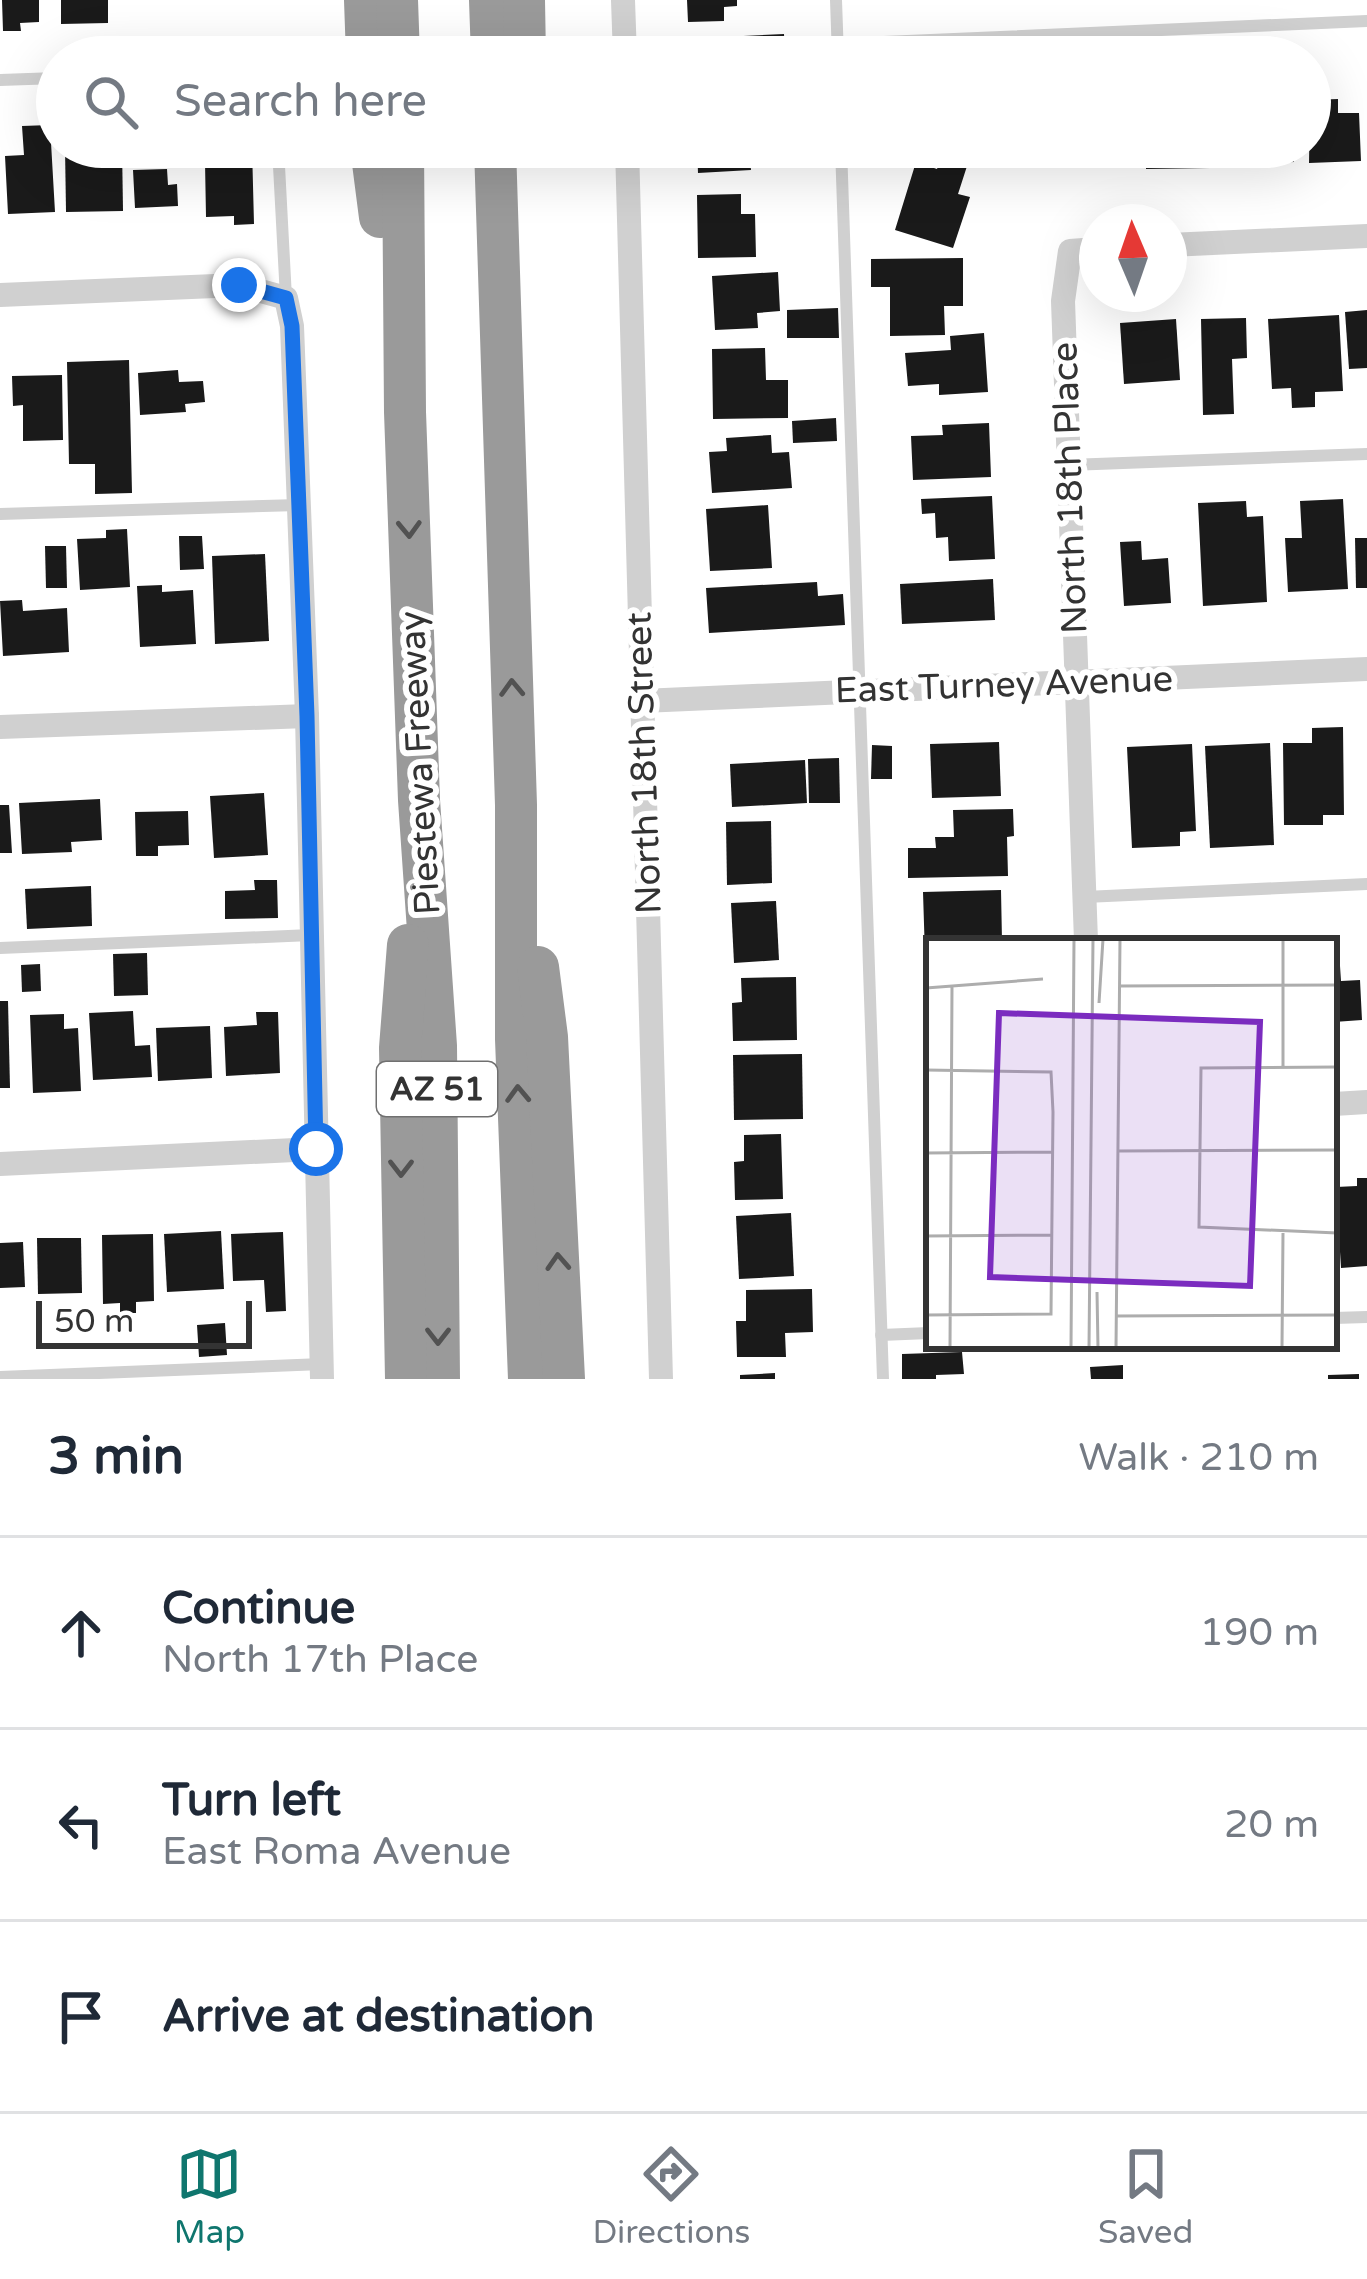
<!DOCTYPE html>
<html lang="en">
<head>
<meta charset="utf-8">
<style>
	:root { --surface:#fff; --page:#f6f6f7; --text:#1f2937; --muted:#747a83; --line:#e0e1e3; --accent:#0f766e }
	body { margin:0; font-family:"Varela Round",sans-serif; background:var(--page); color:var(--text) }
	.compass { position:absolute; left:1079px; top:204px; width:108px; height:108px; border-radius:50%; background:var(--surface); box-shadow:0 12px 48px #0002; rotate:358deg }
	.scale { position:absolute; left:36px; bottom:30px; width:216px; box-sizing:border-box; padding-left:12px; border:6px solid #333; border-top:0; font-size:33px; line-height:42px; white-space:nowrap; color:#333; -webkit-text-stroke:9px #fff; paint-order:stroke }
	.stop { position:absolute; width:36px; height:36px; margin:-27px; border:9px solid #1a73e8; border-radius:50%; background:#fff }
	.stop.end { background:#1a73e8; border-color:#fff; box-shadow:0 3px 12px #0008 }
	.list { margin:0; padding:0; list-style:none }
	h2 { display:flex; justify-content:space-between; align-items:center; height:156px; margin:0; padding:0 48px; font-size:51px }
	h2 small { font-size:39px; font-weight:400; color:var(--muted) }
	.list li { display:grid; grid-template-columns:78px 1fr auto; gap:36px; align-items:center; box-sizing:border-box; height:192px; padding:0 48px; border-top:3px solid var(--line) }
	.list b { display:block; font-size:45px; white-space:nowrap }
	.list p { margin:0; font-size:39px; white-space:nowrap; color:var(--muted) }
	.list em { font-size:39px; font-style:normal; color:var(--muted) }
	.icon { flex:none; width:66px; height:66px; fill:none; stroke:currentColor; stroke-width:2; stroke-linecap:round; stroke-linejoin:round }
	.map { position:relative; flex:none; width:1367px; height:1379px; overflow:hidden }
	.search { position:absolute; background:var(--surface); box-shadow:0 12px 48px #0002; left:36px; right:36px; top:36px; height:132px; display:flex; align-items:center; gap:30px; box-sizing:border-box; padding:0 42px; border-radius:66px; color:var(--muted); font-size:45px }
	.sheet { height:732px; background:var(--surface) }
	nav { display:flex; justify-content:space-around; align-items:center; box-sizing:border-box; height:168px; border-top:3px solid var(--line); background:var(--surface); font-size:33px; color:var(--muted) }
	nav a { display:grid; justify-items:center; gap:6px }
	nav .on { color:var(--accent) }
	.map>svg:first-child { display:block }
	.building { fill:#1a1a1a }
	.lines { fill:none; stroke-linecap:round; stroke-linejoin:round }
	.lane { stroke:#d0d0d0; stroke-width:12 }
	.street { stroke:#d0d0d0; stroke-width:24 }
	.highway { stroke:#9a9a9a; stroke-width:42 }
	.oneway { stroke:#525252 }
	.route { stroke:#1a73e8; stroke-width:15 }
	.labels { text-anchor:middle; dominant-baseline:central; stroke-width:12; stroke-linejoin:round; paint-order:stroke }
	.shield { fill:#fff; stroke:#707070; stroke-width:3 }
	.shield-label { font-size:33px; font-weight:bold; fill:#333 }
	.street-label { font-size:36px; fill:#333; stroke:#fff }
	.inset-road { fill:none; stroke:#adadad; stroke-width:3 }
	.view { fill:#7b2cbf; fill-opacity:0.15; stroke:#7b2cbf; stroke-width:6 }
	.inset-edge { fill:none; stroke:#333; stroke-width:6 }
</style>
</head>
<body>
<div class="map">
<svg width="1367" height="1379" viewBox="0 0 1367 1379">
	<rect width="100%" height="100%" fill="#fff"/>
	<g class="building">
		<polygon points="2,0 39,0 39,22 20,23 21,31 3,31"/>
		<polygon points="61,0 108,0 108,23 61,24"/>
		<polygon points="687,0 737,0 737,6 724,7 724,21 688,22"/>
		<polygon points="784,34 785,57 682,57 682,53 703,52 702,38"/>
		<polygon points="1290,44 1291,57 1263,57 1262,45"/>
		<polygon points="1338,99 1338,113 1359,113 1361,161 1309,163 1310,100"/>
		<polygon points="50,125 55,212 8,214 5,156 24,155 22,126"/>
		<polygon points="65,147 122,147 123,211 66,212"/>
		<polygon points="218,147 252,147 254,224 234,225 234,216 206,217 205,162 219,161"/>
		<polygon points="697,147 749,147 751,170 698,173"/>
		<polygon points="977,147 1049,147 1049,148 983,168"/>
		<polygon points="1066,147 1129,147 1130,157 1067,161"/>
		<polygon points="1146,147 1209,147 1210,168 1146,169"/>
		<polygon points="1231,147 1293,147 1294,162 1232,165"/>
		<polygon points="942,155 968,163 958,194 970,197 953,248 895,230 916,162 937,169"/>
		<polygon points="167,169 168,185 177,184 178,206 135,208 133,170"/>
		<polygon points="741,194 741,214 755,214 756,257 698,258 697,195"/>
		<polygon points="963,258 963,306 944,306 945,335 890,336 890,287 871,287 871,259"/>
		<polygon points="778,272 780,311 757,313 758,328 715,330 712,276"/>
		<polygon points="838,308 839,338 787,338 787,310"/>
		<polygon points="1367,310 1367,368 1349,369 1345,312"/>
		<polygon points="1339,315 1343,391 1315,392 1315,407 1292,408 1291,388 1272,389 1268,319"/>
		<polygon points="1246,318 1247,358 1232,359 1234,414 1203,415 1201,319"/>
		<polygon points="1176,319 1180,380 1124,384 1120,323"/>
		<polygon points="984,333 988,392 939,395 939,384 908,386 905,353 951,350 950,336"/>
		<polygon points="765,348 766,380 788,380 788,418 713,419 712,349"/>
		<polygon points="129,360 132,493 95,494 95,464 69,464 67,362"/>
		<polygon points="178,370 179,382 203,381 205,402 185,404 186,412 140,415 138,373"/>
		<polygon points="62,375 63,440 23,441 23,405 13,406 12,376"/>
		<polygon points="836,418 837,441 793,443 792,421"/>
		<polygon points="989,423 991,477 913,480 911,436 943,435 942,425"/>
		<polygon points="771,435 772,453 789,452 792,488 712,493 709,452 727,451 726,438"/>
		<polygon points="992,496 995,559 949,561 948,537 936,538 935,513 922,514 921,499"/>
		<polygon points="1343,499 1348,589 1288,592 1285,538 1302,538 1300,501"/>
		<polygon points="1246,501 1247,517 1263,516 1267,602 1203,606 1198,503"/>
		<polygon points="768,505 772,568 710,571 706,509"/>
		<polygon points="127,529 130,587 80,590 77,539 106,538 106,530"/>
		<polygon points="179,536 202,536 204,569 180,570"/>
		<polygon points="1355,538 1367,538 1367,588 1356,588"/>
		<polygon points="1141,541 1142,560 1168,558 1171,603 1124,606 1120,542"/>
		<polygon points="45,546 66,546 67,588 46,588"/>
		<polygon points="265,554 269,641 215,644 212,556"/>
		<polygon points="993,579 995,620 902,624 900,584"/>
		<polygon points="817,582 818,596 843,594 845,625 709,633 706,588"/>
		<polygon points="162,585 162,592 193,590 196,644 140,647 137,586"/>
		<polygon points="22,600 23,611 67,608 69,652 3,656 0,601"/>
		<polygon points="1343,727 1344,815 1323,815 1323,825 1284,825 1283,743 1312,743 1312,728"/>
		<polygon points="999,742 1001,796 932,798 930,744"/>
		<polygon points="1270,743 1274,845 1210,848 1205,746"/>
		<polygon points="1192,744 1196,831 1180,832 1180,846 1132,848 1127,747"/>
		<polygon points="872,745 892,746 892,779 871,779"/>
		<polygon points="839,758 840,803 809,803 808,759"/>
		<polygon points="805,760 807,803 732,807 730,764"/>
		<polygon points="264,793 268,855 214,858 210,796"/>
		<polygon points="100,799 102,840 71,842 72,852 22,854 19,803"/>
		<polygon points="0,805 9,805 12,853 0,853"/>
		<polygon points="1013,809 1014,836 1007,837 1008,876 908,878 908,848 936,848 935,837 954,837 953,810"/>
		<polygon points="188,811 189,845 158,846 158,856 136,856 135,812"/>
		<polygon points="771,821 772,883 727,885 726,822"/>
		<polygon points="254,880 277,880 278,918 225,919 225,891 255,890"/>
		<polygon points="91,886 92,926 27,929 25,889"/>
		<polygon points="1001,890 1002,941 929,941 929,956 925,956 923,892"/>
		<polygon points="776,901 779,960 734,963 731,903"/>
		<polygon points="1168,936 1168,941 1133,941 1132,937"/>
		<polygon points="147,953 148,995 114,996 113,954"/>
		<polygon points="40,964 41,991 22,992 21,965"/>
		<polygon points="1340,966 1341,981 1360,980 1362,1020 1334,1022 1334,967"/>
		<polygon points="796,977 797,1040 733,1041 732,1003 742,1002 741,978"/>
		<polygon points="0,1001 8,1001 10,1088 0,1088"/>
		<polygon points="133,1011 135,1046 150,1045 152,1077 93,1080 89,1013"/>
		<polygon points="256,1012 278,1012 280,1073 226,1076 224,1027 257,1025"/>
		<polygon points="64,1014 64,1029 78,1028 81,1091 33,1093 30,1015"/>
		<polygon points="210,1026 212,1078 158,1081 156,1028"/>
		<polygon points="802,1054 803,1119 734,1120 733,1055"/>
		<polygon points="781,1134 783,1199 735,1200 734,1162 744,1161 744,1135"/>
		<polygon points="1357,1178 1367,1178 1367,1266 1341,1268 1336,1187 1357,1186"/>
		<polygon points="791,1213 794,1276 739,1279 736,1216"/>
		<polygon points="221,1231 224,1289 167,1292 164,1234"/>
		<polygon points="283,1232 286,1311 266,1312 264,1280 233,1281 231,1234"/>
		<polygon points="153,1234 154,1301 136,1302 136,1313 120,1313 120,1303 103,1304 102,1235"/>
		<polygon points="37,1238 81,1238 82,1293 38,1294"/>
		<polygon points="23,1242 25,1287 0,1288 0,1243"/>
		<polygon points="812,1289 813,1332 785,1333 786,1357 737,1357 736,1321 746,1321 746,1290"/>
		<polygon points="225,1323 227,1355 199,1357 197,1325"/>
		<polygon points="962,1352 964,1374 936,1375 936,1379 902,1379 902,1354"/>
		<polygon points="1123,1365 1123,1379 1091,1379 1090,1367"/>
		<polygon points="775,1373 775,1379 740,1379 740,1375"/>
		<polygon points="1359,1374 1359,1379 1328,1379 1328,1375"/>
	</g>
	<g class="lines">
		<g class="lane">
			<polyline points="836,0 838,57"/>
			<polyline points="837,44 1367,21"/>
			<polyline points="0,80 57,78"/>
			<polyline points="278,147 286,298"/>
			<polyline points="841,147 883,1379"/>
			<polyline points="1069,465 1367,454"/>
			<polyline points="0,514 299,505"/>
			<polyline points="1085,897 1367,884"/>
			<polyline points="0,948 311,935"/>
			<polyline points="1334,1318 1367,1317"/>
			<polyline points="881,1335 929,1333"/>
			<polyline points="0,1377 322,1364"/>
		</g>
		<g class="street">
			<polyline points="623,0 625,57"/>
			<polyline points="627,147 661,1379"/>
			<polyline points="1169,245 1367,236"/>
			<polyline points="0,295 239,285 286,298 292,326 307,716 322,1379"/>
			<polyline points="642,701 1367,669"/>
			<polyline points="0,727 307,716"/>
			<polyline points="1086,941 1063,301 1070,251 1097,249"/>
			<polyline points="1334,1104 1367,1102"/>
			<polyline points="0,1164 315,1149"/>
		</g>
		<g class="highway">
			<polyline points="365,0 367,57"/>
			<polyline points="397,0 399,57"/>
			<polyline points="490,0 492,57"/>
			<polyline points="524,0 525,57"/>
			<polyline points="371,147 380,217"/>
			<polyline points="403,147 405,412 419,800 436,1046 439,1379"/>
			<polyline points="495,147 516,805 516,1039 529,1379"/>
			<polyline points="538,967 547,1037 564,1379"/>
			<polyline points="406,1379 400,1048 408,945"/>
		</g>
	</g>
	<defs><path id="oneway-chevron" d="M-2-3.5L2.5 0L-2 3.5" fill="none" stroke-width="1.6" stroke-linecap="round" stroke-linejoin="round" transform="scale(3)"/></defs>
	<g class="oneway">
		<use href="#oneway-chevron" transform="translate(409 529) rotate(88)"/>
		<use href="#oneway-chevron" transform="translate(512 688) rotate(-92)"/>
		<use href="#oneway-chevron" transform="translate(518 1094) rotate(-92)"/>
		<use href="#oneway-chevron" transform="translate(401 1168) rotate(90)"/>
		<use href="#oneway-chevron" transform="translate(558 1262) rotate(-93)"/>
		<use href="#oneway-chevron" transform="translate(438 1336) rotate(90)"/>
	</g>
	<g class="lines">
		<polyline class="route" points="239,285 286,298 292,326 307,716 316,1149"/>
	</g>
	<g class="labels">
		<rect class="shield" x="377" y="1062" width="120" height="54" rx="9"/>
		<g class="shield-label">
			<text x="437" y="1089">AZ 51</text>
		</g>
		<g class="street-label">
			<text transform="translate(1070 488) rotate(-92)">North 18th Place</text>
			<text transform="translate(1004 685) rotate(-2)">East Turney Avenue</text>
			<text transform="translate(420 763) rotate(-93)">Piestewa Freeway</text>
			<text transform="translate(644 763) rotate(-92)">North 18th Street</text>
		</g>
	</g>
	<g transform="translate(926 938)">
		<rect width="411" height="411" fill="#fff"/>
		<path class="inset-road" d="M193,48L411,47M0,50L117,41M173,65L177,1M357,129V1M411,129L275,130L273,289L411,295M0,132L125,134L127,174L125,376L0,377M191,213L411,212M0,215L126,214M0,298L125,297M171,354L172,410M190,378L411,377M24,410L26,49M145,410L148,1M163,410L167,1M190,410L194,1M356,410L357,295"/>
		<path class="view" d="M73,75L334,84L324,348L64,339Z"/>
		<rect width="411" height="411" class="inset-edge"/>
	</g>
</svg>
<svg class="compass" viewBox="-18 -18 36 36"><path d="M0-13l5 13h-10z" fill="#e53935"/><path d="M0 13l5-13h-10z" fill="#747a83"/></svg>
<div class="scale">50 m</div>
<div class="stop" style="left:316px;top:1149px"></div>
<div class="stop end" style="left:239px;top:285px"></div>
<div class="search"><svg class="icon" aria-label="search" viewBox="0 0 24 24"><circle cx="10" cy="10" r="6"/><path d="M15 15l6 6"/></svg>Search here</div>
</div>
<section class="sheet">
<h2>3 min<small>Walk · 210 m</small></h2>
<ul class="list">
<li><svg class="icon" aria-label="ahead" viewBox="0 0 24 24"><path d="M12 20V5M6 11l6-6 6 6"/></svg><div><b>Continue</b><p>North 17th Place</p></div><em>190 m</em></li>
<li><svg class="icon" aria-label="left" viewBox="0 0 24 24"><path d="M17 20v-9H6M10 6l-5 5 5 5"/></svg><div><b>Turn left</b><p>East Roma Avenue</p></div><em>20 m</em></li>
<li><svg class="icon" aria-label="arrive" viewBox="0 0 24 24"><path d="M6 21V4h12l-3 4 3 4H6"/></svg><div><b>Arrive at destination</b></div></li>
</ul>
</section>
<nav>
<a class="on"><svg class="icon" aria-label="map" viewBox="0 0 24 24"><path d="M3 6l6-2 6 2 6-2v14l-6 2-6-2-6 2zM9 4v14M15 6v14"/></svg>Map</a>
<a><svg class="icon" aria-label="directions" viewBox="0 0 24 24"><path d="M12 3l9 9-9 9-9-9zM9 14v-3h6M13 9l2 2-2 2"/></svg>Directions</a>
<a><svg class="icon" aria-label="saved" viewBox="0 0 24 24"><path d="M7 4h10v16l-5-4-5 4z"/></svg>Saved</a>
</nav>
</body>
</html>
